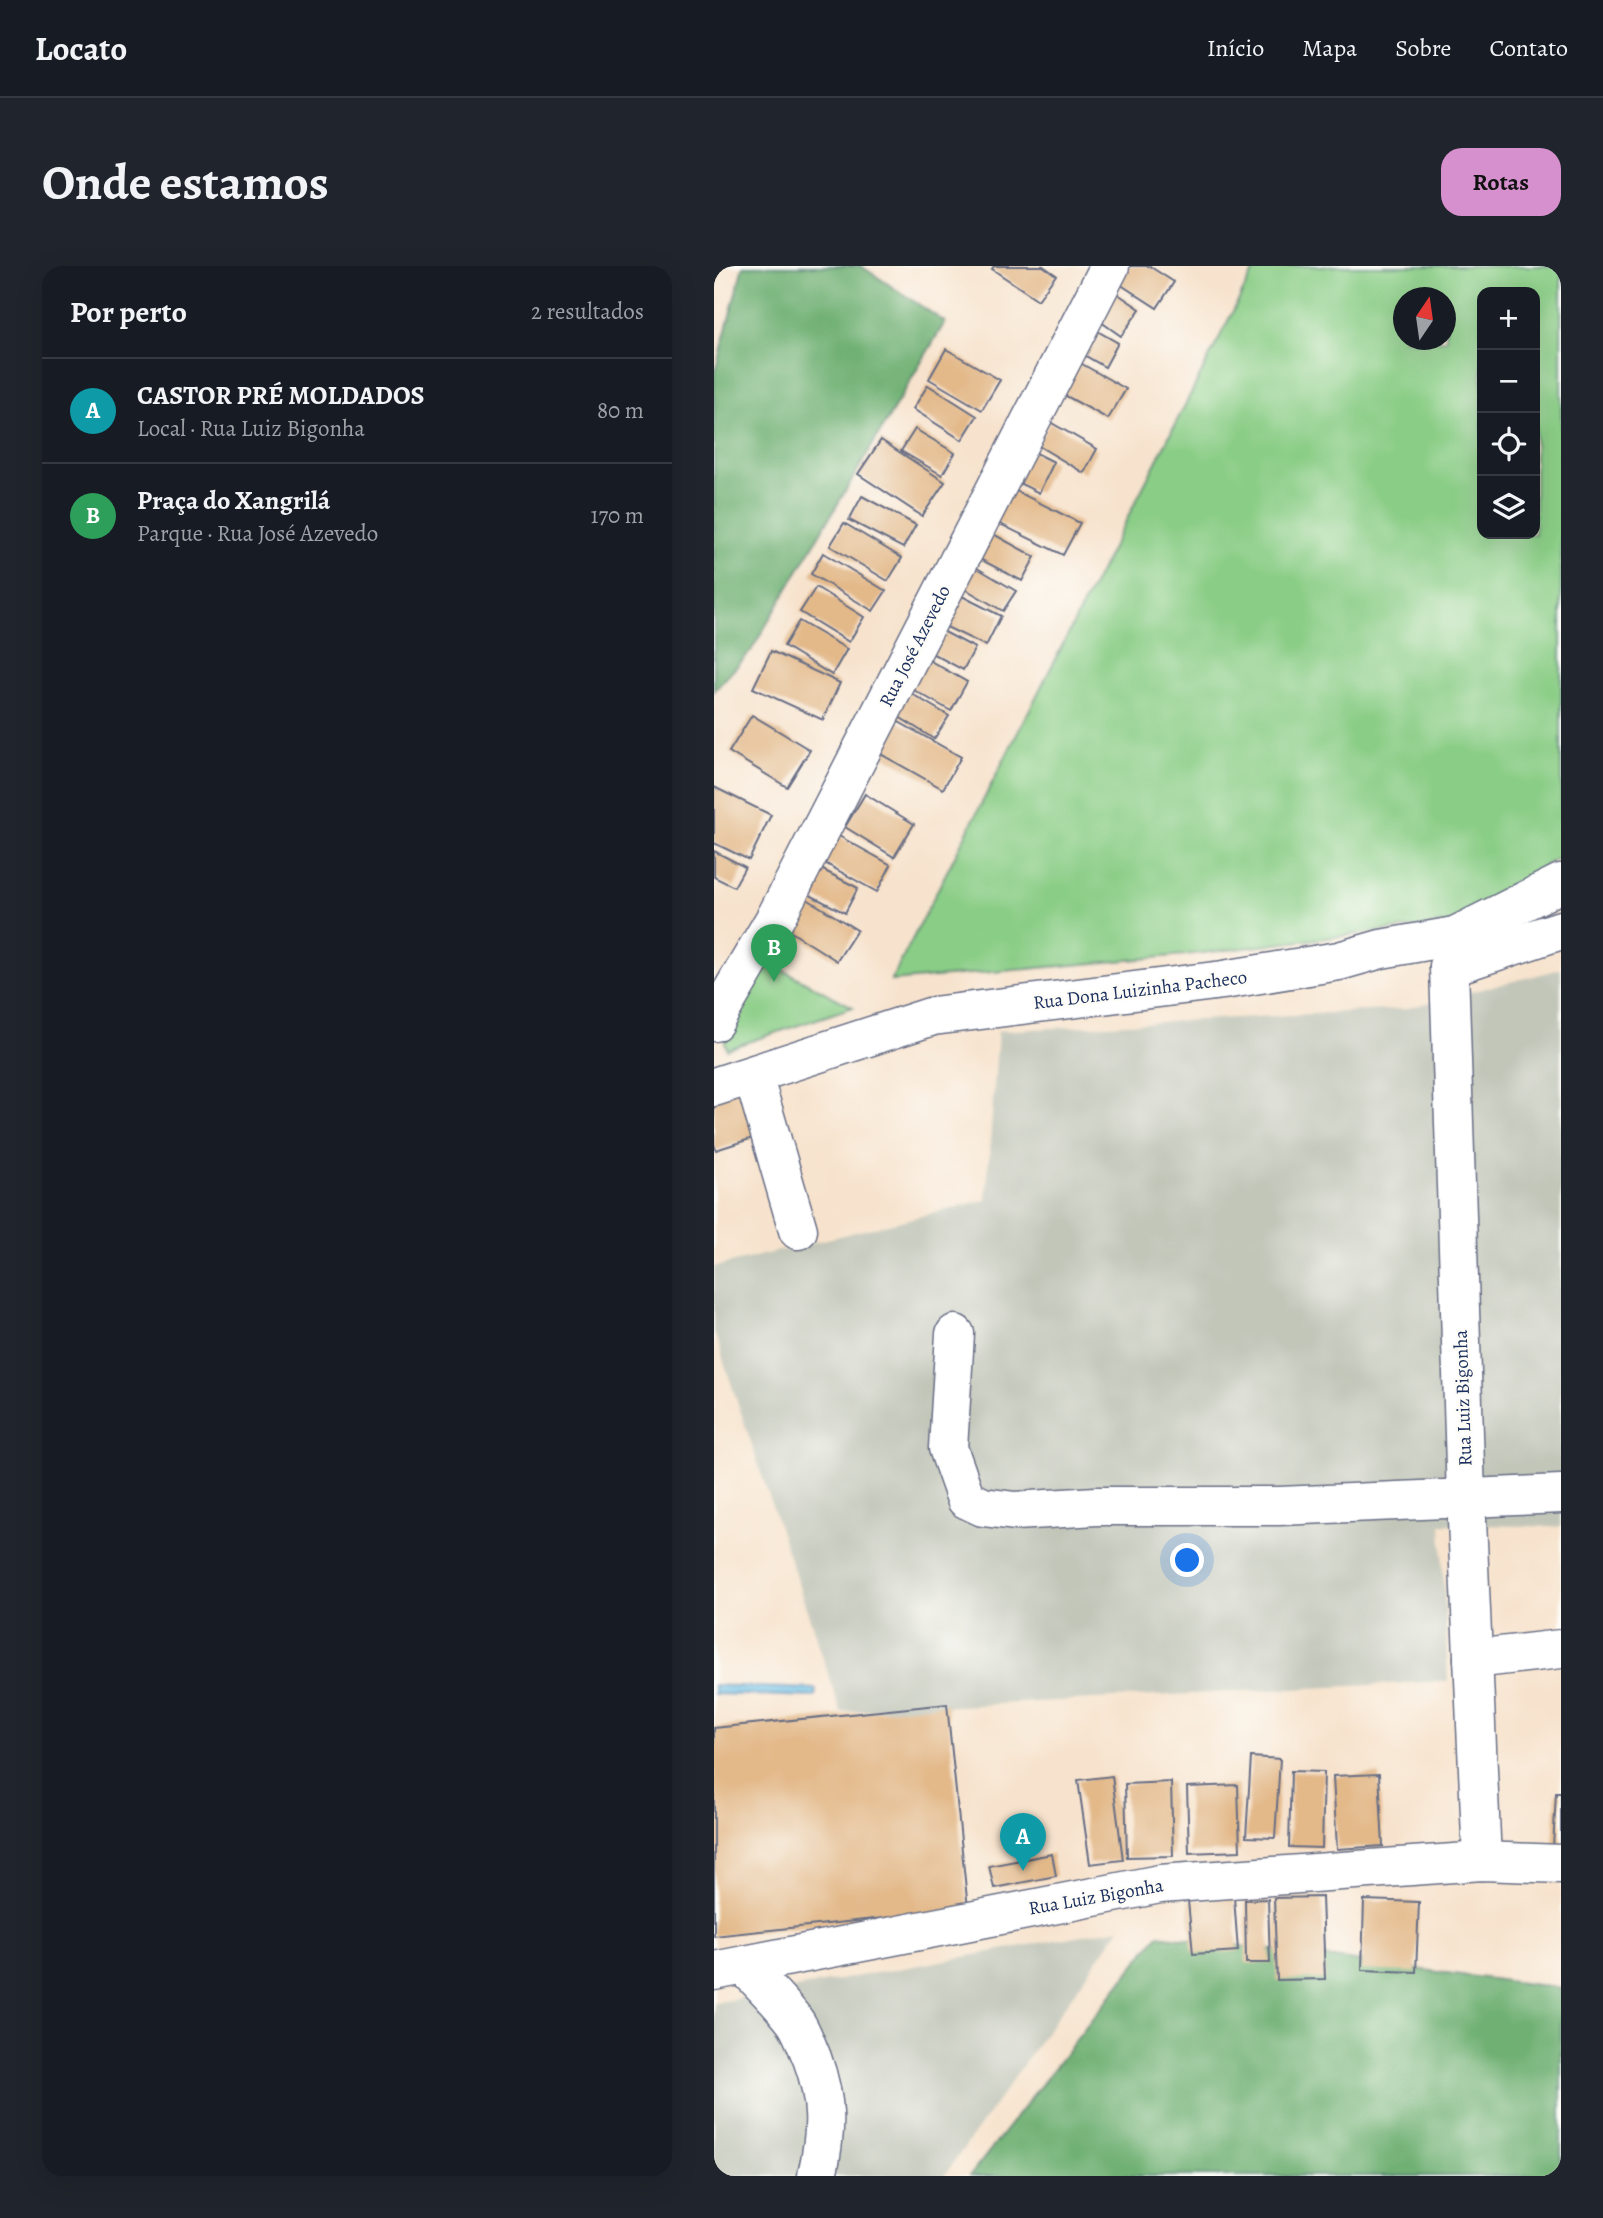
<!DOCTYPE html>
<html lang="pt">
<head>
<meta charset="utf-8">
<style>
	:root { --surface:#171b24; --page:#20242c; --text:#f1f3f6; --muted:#9ea1a6; --line:#363941; --accent:#d690ce }
	body { margin:0; font-family:Alegreya,serif; background:var(--page); color:var(--text) }
	.controls { position:absolute; right:21px; top:21px; display:grid; overflow:hidden; border-radius:14px; box-shadow:0 7px 28px #0002 }
	.controls button { width:63px; height:63px; display:grid; place-items:center; padding:0; border:0; border-bottom:2px solid var(--line); background:var(--surface); color:var(--text); font:35px sans-serif }
	.compass { position:absolute; left:679px; top:21px; width:63px; height:63px; border-radius:50%; background:var(--surface); box-shadow:0 7px 28px #0002; rotate:13deg }
	.you { position:absolute; left:474px; top:1295px; width:24px; height:24px; margin:-18px; border:5px solid #fff; border-radius:50%; background:#1a73e8; box-shadow:0 0 0 10px #1a73e833 }
	.badge { display:grid; place-items:center; width:46px; height:46px; border-radius:50%; background:var(--accent); color:#fff; font-size:23px; font-weight:700 }
	.pin { position:absolute; translate:-50% -58px; filter:drop-shadow(0 2px 4px #0008) }
	.pin::after { content:''; position:absolute; top:37px; width:24px; height:21px; background:inherit; clip-path:polygon(0 0,100% 0,50% 100%) }
	.list { margin:0; padding:0; list-style:none }
	h2 { display:flex; justify-content:space-between; align-items:center; height:91px; margin:0; padding:0 28px; font-size:30px }
	h2 small { font-size:23px; font-weight:400; color:var(--muted) }
	.list li { display:grid; grid-template-columns:46px 1fr auto; gap:21px; align-items:center; box-sizing:border-box; height:105px; padding:0 28px; border-top:2px solid var(--line) }
	.list b { display:block; font-size:26px; white-space:nowrap }
	.list p { margin:0; font-size:23px; white-space:nowrap; color:var(--muted) }
	.list em { font-size:23px; font-style:normal; color:var(--muted) }
	.icon { flex:none; width:38px; height:38px; fill:none; stroke:currentColor; stroke-width:2; stroke-linecap:round; stroke-linejoin:round }
	.map { position:relative; flex:none; width:847px; height:1910px; overflow:hidden; border-radius:21px }
	header { display:flex; align-items:center; gap:42px; box-sizing:border-box; height:98px; padding:0 35px; background:var(--surface); border-bottom:2px solid var(--line) }
	header strong { font-size:33px }
	nav { display:flex; gap:38px; margin-inline-start:auto; font-size:24px }
	.intro { display:flex; align-items:center; justify-content:space-between; box-sizing:border-box; height:168px; padding:0 42px }
	h1 { margin:0; font-size:49px }
	.button { padding:18px 32px; border-radius:21px; background:var(--accent); color:#111; font-size:24px; font-weight:700 }
	main { display:flex; gap:42px; padding:0 42px }
	aside { flex:1; background:var(--surface); border-radius:21px; box-shadow:0 7px 28px #0002 }
	.map>svg:first-child { display:block }
	.industrial { fill:#c2c6b9 }
	.green { fill:#8acd86; stroke:#527e72; stroke-width:2; fill-rule:evenodd }
	.forest { fill:#6fb073; stroke:#457068; stroke-width:2 }
	.water { fill:#64b8e0; stroke:#40749f; stroke-width:2 }
	.building { fill:#e3b98a }
	.lines { fill:none; stroke-linecap:round; stroke-linejoin:round }
	.minor-casing { stroke:#686e85; stroke-width:41 }
	.minor { stroke:#fff; stroke-width:38 }
	.labels { text-anchor:middle; dominant-baseline:central; stroke-width:5; stroke-linejoin:round; paint-order:stroke }
	.street-label { font-size:19px; fill:#1b2f5e; stroke:#fdfcf7 }
</style>
</head>
<body>
<header>
<strong>Locato</strong>
<nav><a>Início</a><a>Mapa</a><a>Sobre</a><a>Contato</a></nav>
</header>
<div class="intro"><h1>Onde estamos</h1><a class="button">Rotas</a></div>
<main>
<aside>
<h2>Por perto<small>2 resultados</small></h2>
<ul class="list">
<li><span class="badge" style="background:#0f9aa8">A</span><div><b>CASTOR PRÉ MOLDADOS</b><p>Local · Rua Luiz Bigonha</p></div><em>80 m</em></li>
<li><span class="badge" style="background:#2e9e5b">B</span><div><b>Praça do Xangrilá</b><p>Parque · Rua José Azevedo</p></div><em>170 m</em></li>
</ul>
</aside>
<div class="map">
<svg width="847" height="1910" viewBox="0 0 847 1910">
	<rect width="100%" height="100%" fill="#fdfcf7"/>
	<filter id="ink" filterUnits="userSpaceOnUse"><feTurbulence type="fractalNoise" baseFrequency=".0143" numOctaves="2"/><feDisplacementMap in="SourceGraphic" scale="14" xChannelSelector="R" yChannelSelector="G"/><feConvolveMatrix kernelMatrix="1 2 1 2 8 2 1 2 1" color-interpolation-filters="sRGB"/></filter>
	<filter id="wash" filterUnits="userSpaceOnUse"><feTurbulence type="fractalNoise" baseFrequency=".00686" numOctaves="4" result="noise"/><feDisplacementMap in="SourceGraphic" scale="28" xChannelSelector="R" yChannelSelector="G"/><feGaussianBlur stdDeviation="1.57" result="paint"/><feColorMatrix in="noise" values="0 0 0 0 0 0 0 0 0 0 0 0 0 0 0 0 0 1.4 0 .05"/><feComposite in="paint" operator="in"/></filter>
	<g filter="url(#wash)">
		<rect width="100%" height="100%" fill="#f7e3cd"/>
		<g class="industrial">
			<polygon points="847,703 847,1261 727,1258 734,1415 127,1446 0,1066 0,1001 272,934 284,765 690,743"/>
			<polygon points="406,1662 230,1910 0,1910 0,1737"/>
		</g>
		<g class="green">
			<path d="M542,0H847V590L738,657L471,689L177,715ZM768,26H821V268H768ZM690,32H732V74H690Z"/>
			<polygon points="44,691 139,741 13,783 5,756"/>
		</g>
		<g class="forest">
			<polygon points="29,0 147,0 231,56 37,385 0,425 0,109"/>
			<polygon points="444,1669 847,1722 847,1910 256,1910"/>
		</g>
		<polygon class="water" points="0,1419 102,1423 101,1431 0,1428"/>
		<g id="blocks">
			<g class="building">
				<polygon points="280,0 329,0 342,9 324,34 278,3"/>
				<polygon points="411,0 435,0 460,16 443,42 401,15"/>
				<polygon points="398,24 426,43 407,70 380,51"/>
				<polygon points="378,62 404,77 391,101 365,86"/>
				<polygon points="232,83 286,114 268,144 215,113"/>
				<polygon points="361,94 412,123 394,153 343,125"/>
				<polygon points="214,119 263,150 248,174 199,143"/>
				<polygon points="336,156 383,183 370,207 323,179"/>
				<polygon points="201,163 241,187 228,209 187,185"/>
				<polygon points="167,174 231,216 208,250 144,208"/>
				<polygon points="310,181 340,196 325,227 295,212"/>
				<polygon points="290,219 366,257 349,289 274,252"/>
				<polygon points="148,230 202,259 189,282 135,254"/>
				<polygon points="130,257 188,292 174,315 116,280"/>
				<polygon points="272,264 321,291 308,315 258,289"/>
				<polygon points="109,287 172,325 159,345 97,308"/>
				<polygon points="253,296 302,325 289,345 241,317"/>
				<polygon points="102,321 150,351 135,376 86,346"/>
				<polygon points="240,326 287,350 272,380 224,357"/>
				<polygon points="85,355 133,383 118,409 70,380"/>
				<polygon points="221,361 261,382 249,404 210,383"/>
				<polygon points="57,385 126,417 109,454 39,422"/>
				<polygon points="206,389 253,416 237,445 189,418"/>
				<polygon points="188,422 235,450 220,473 174,444"/>
				<polygon points="38,449 96,484 73,521 15,486"/>
				<polygon points="174,450 247,491 229,523 156,482"/>
				<polygon points="0,521 57,549 35,594 0,577"/>
				<polygon points="151,528 200,558 180,591 131,561"/>
				<polygon points="123,569 177,599 163,626 109,596"/>
				<polygon points="0,585 31,601 20,621 0,611"/>
				<polygon points="105,602 144,622 131,647 92,627"/>
				<polygon points="85,628 143,664 123,695 66,659"/>
				<polygon points="26,823 42,871 2,884 0,878 0,831"/>
				<polygon points="233,1438 254,1643 0,1670 0,1462"/>
				<polygon points="537,1491 566,1493 561,1572 532,1571"/>
				<polygon points="577,1505 610,1506 608,1582 575,1581"/>
				<polygon points="665,1508 669,1580 623,1583 619,1510"/>
				<polygon points="398,1510 409,1594 376,1598 364,1514"/>
				<polygon points="457,1516 459,1590 413,1591 411,1518"/>
				<polygon points="524,1519 526,1585 475,1587 473,1521"/>
				<polygon points="842,1527 847,1527 847,1582 839,1582"/>
				<polygon points="338,1588 342,1610 280,1622 275,1600"/>
				<polygon points="520,1631 524,1685 479,1688 474,1635"/>
				<polygon points="608,1631 611,1713 563,1714 560,1632"/>
				<polygon points="554,1633 556,1697 532,1697 531,1634"/>
				<polygon points="650,1634 705,1636 702,1706 648,1704"/>
			</g>
		</g>
	</g>
	<g filter="url(#ink)">
		<use href="#blocks" fill-opacity="0" stroke="#686e85" stroke-width="2"/>
		<g class="lines">
			<defs>
				<g id="minor">
					<polyline points="741,670 735,701 752,1231 768,1595"/>
					<polyline points="735,701 847,664"/>
					<polyline points="0,756 62,651 396,0"/>
					<polyline points="39,809 84,964"/>
					<polyline points="0,821 219,750 509,714 625,695 667,683 741,670 847,617"/>
					<polyline points="241,1068 234,1182 252,1233 269,1241 301,1245 382,1240 565,1240 847,1228"/>
					<polyline points="759,1393 847,1383"/>
					<path d="M31,1700C48,1719 67,1736 82,1757C89,1768 93,1781 98,1792C114,1836 113,1865 103,1910"/>
					<polyline points="0,1705 446,1618 768,1595 847,1598"/>
				</g>
			</defs>
			<use href="#minor" class="minor-casing"/>
			<use href="#minor" class="minor"/>
		</g>
	</g>
	<g class="labels">
		<g class="street-label">
			<text transform="translate(201 380) rotate(-63)">Rua José Azevedo</text>
			<text transform="translate(426 724) rotate(-7)">Rua Dona Luizinha Pacheco</text>
			<text transform="translate(749 1132) rotate(-92)">Rua Luiz Bigonha</text>
			<text transform="translate(382 1631) rotate(-10)">Rua Luiz Bigonha</text>
		</g>
	</g>
</svg>
<div class="controls">
<button>+</button>
<button>−</button>
<button><svg class="icon" aria-label="locate" viewBox="0 0 24 24"><circle cx="12" cy="12" r="6"/><path d="M12 2v4M12 18v4M2 12h4M18 12h4"/></svg></button>
<button><svg class="icon" aria-label="layers" viewBox="0 0 24 24"><path d="M12 4l9 5-9 5-9-5zM3 14l9 5 9-5"/></svg></button>
</div>
<svg class="compass" viewBox="-18 -18 36 36"><path d="M0-13l5 13h-10z" fill="#e53935"/><path d="M0 13l5-13h-10z" fill="#9ea1a6"/></svg>
<div class="you"></div>
<div class="pin badge" style="left:309px;top:1605px;background:#0f9aa8">A</div>
<div class="pin badge" style="left:60px;top:716px;background:#2e9e5b">B</div>
</div>
</main>
</body>
</html>
